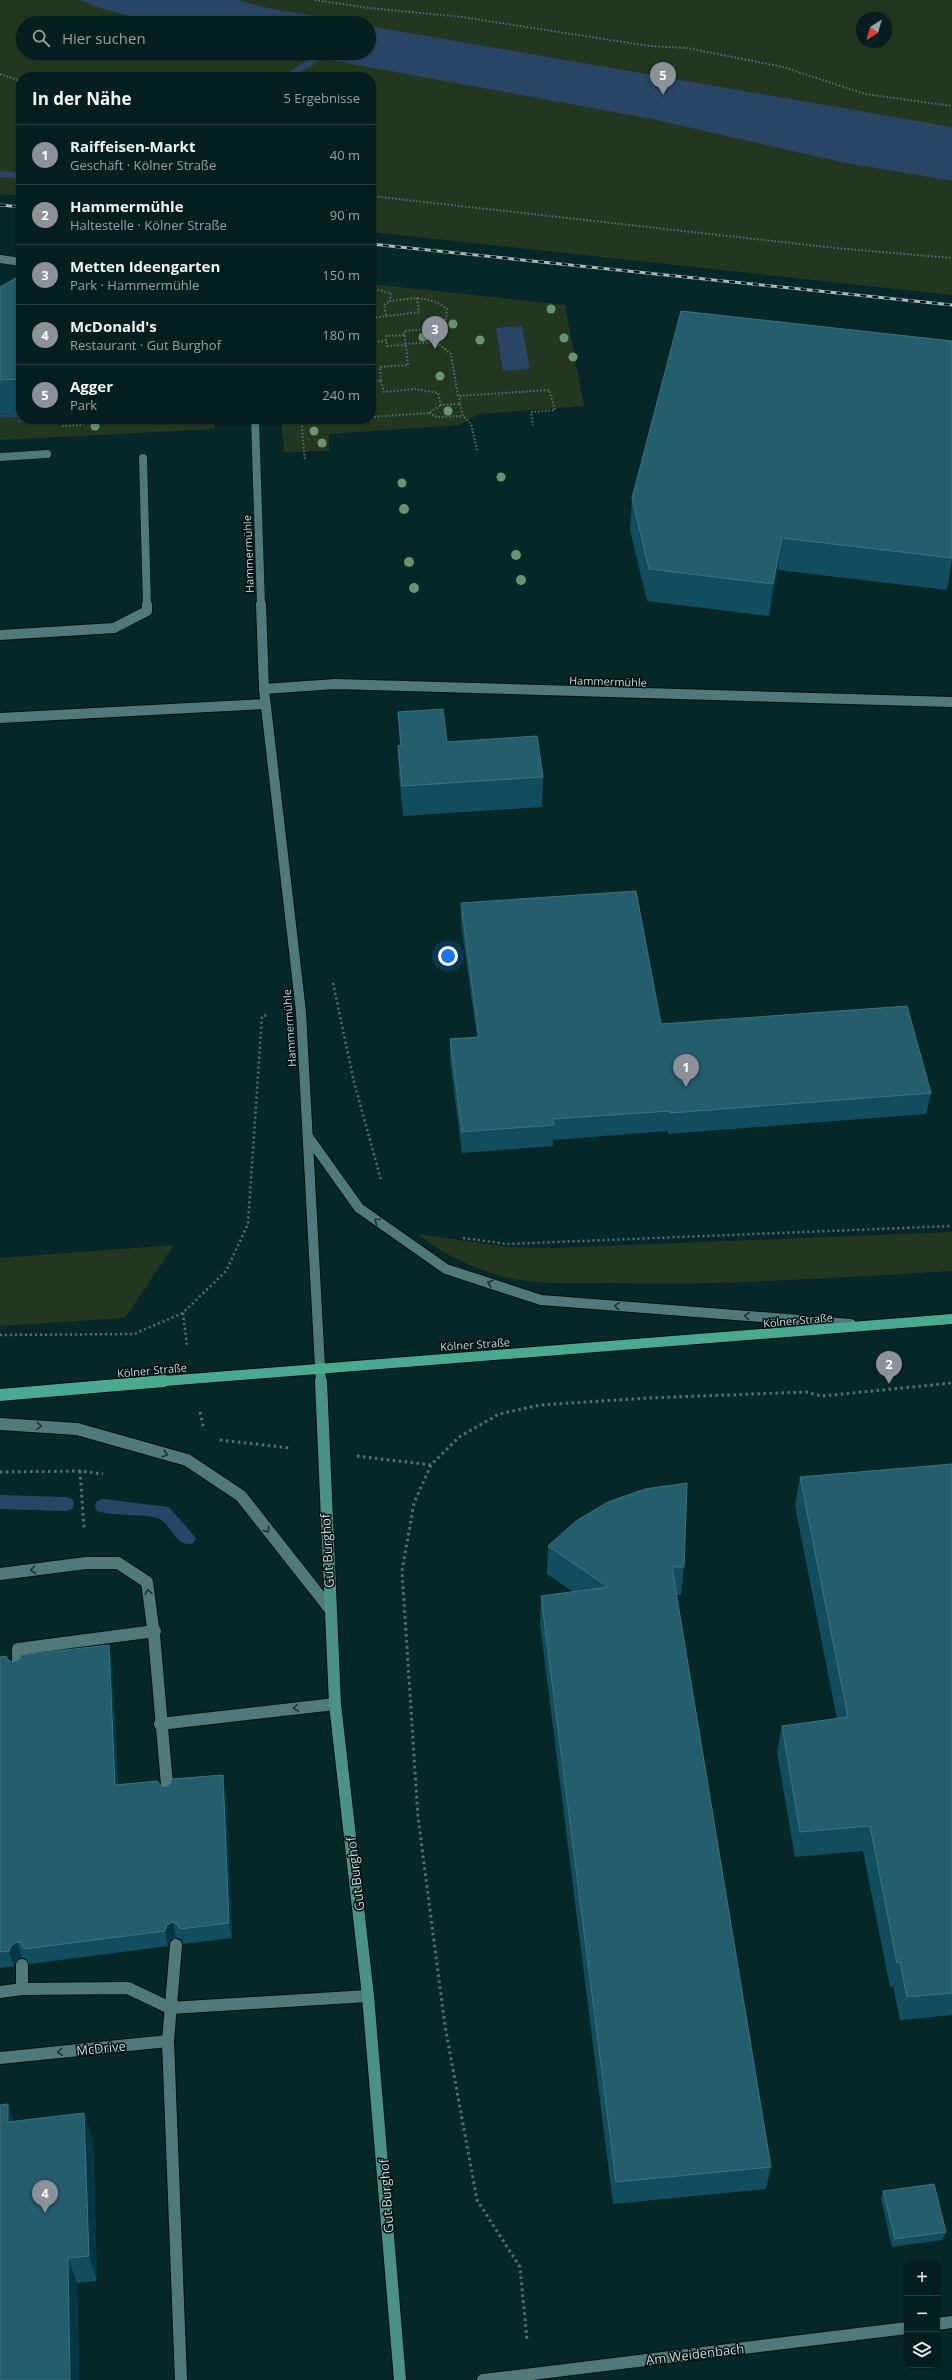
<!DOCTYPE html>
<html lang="de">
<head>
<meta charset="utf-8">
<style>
	:root { --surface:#041d1e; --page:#122a2b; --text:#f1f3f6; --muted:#97a2a4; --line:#253b3c; --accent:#8c9099 }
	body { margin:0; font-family:"Open Sans",sans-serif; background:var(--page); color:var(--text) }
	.controls { position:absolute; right:12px; bottom:12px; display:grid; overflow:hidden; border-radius:8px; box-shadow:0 1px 3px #0004 }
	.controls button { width:36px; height:36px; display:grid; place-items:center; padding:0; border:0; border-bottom:1px solid var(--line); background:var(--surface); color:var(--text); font:20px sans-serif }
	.compass { position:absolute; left:856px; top:12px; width:36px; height:36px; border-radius:50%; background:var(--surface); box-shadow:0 1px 3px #0004; rotate:217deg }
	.you { position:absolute; left:448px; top:956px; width:14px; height:14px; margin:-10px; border:3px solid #fff; border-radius:50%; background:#1a73e8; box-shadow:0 0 0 6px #1a73e833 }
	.badge { display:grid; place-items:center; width:26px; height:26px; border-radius:50%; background:var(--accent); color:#fff; font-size:13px; font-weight:700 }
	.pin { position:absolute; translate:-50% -33px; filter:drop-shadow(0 1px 2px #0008) }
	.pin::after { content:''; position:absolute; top:21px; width:14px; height:12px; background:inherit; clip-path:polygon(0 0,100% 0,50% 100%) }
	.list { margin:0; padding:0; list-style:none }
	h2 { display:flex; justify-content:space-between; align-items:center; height:52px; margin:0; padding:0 16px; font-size:17px }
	h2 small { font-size:13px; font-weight:400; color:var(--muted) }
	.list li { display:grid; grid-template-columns:26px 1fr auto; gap:12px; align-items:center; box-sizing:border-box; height:60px; padding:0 16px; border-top:1px solid var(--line) }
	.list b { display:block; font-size:15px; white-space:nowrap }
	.list p { margin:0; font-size:13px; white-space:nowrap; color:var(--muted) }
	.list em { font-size:13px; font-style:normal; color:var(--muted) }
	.icon { flex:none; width:22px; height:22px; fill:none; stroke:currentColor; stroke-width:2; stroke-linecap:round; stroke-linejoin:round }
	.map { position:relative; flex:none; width:952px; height:2380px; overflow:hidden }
	.search { position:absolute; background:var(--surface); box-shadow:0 1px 3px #0004; left:16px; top:16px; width:360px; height:44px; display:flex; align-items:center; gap:10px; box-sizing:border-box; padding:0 14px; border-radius:22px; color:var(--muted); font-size:15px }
	.panel { position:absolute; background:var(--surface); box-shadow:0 1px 3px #0004; left:16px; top:72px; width:360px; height:352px; border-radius:16px }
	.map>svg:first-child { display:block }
	.green { fill:#233620; fill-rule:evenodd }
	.water { fill:#284565 }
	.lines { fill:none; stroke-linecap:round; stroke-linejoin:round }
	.stream { fill:#284565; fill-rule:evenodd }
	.lane-far2-casing { stroke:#000f0f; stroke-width:9 }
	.lane-far1-casing { stroke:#000f0f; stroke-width:12 }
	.lane-casing { stroke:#000f0f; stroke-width:14 }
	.street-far2-casing { stroke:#000f0f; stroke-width:9 }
	.street-far1-casing { stroke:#000f0f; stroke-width:12 }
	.street-casing { stroke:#000f0f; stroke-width:14 }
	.secondary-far1-casing { stroke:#000f0f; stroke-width:12 }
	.secondary-casing { stroke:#000f0f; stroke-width:14 }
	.primary-far1-casing { stroke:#000f0f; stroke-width:12 }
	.primary-casing { stroke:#000f0f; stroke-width:14 }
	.path-far2 { stroke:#547171; stroke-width:2; stroke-dasharray:1.5 2; stroke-linecap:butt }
	.path-far1 { stroke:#547171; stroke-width:2.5; stroke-dasharray:2 3; stroke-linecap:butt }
	.path { stroke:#547171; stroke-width:3; stroke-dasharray:2.5 3.5; stroke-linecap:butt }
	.lane-far2 { stroke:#507a7a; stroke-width:8 }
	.lane-far1 { stroke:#507a7a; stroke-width:10 }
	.lane { stroke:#507a7a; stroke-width:12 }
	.street-far2 { stroke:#507a7a; stroke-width:8 }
	.street-far1 { stroke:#507a7a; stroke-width:10 }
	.street { stroke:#507a7a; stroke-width:12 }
	.secondary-far1 { stroke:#4c9185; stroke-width:10 }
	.secondary { stroke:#4c9185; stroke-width:12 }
	.primary-far1 { stroke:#49a991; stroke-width:10 }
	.primary { stroke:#49a991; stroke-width:12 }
	.rail-casing { stroke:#a4bcbb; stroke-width:3 }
	.rail { stroke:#010e0f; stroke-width:2; stroke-dasharray:6; stroke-linecap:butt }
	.tree { fill:#699474 }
	.wall { fill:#114d5f }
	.shaded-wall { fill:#043743 }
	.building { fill:#245d6c; stroke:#3e717e }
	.oneway { stroke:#1d3434 }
	.labels { text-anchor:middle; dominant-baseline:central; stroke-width:3; stroke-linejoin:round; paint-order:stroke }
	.street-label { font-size:11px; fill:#c8dedd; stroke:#010e0f }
	.near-street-label { font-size:13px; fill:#c8dedd; stroke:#010e0f }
</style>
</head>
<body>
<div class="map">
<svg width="952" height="2380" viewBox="0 0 952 2380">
	<rect width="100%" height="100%" fill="#062728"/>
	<g class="green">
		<path d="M0,0H952V295L371,232V77H21V196L0,194ZM862,18H886V42H862ZM23,23H369V53H23Z"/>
		<polygon points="371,284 565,305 584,406 479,414 459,425 329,434 329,451 284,452 281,419 371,419"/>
		<polygon points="18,417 19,422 75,419 214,419 215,429 0,440 0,418"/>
		<path d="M952,1232V1271C840,1277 728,1286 616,1283C582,1283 546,1285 513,1279C480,1272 443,1255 418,1234L508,1247L554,1248Z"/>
		<polygon points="174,1245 125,1318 0,1326 0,1258"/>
	</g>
	<g class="water">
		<polygon points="80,0 238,0 267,8 354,23 156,23 103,9"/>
		<polygon points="369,26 952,127 952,181 841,162 652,119 292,53 369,53"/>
		<polygon points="522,326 530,369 503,371 496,328"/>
		<polygon points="21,414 21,419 75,420 18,422 18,417 0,418 0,415"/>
	</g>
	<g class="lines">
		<g class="stream">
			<polygon points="318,53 330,53 294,77 282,77"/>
			<polygon points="0,171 21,173 21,179 0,177"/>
			<polygon points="0,1495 66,1497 72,1499 74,1504 72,1509 66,1511 0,1509"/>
			<path d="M103,1499L169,1507L196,1538L194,1543C176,1549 172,1525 159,1519C146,1513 114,1517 97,1511L95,1506L97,1501Z"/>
		</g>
		<defs>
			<g id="lane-far2">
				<polyline points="0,457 47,454"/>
				<polyline points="143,458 147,605"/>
			</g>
			<g id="lane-far1">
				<polyline points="0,635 114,628 147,611 147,604"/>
				<polyline points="0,718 264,704"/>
			</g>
			<g id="lane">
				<polyline points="0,1574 86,1563 118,1563 147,1582 154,1635 168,1796"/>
				<polyline points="18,1672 18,1649 155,1631"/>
				<polyline points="160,1724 335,1704"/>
				<polyline points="176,1945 168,2041 181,2380"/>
				<polyline points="22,1965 22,1989 128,1988 170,2008 368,1996"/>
				<polyline points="0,1992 22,1989"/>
				<polyline points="0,2058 168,2041"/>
			</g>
			<g id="street-far2">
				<polyline points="0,259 21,262"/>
				<polyline points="255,419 261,605"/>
			</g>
			<g id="street-far1">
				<polyline points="261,604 264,689"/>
				<polyline points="309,1138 359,1208 446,1269 541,1300 851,1324"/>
				<polyline points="320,1367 301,1012 264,689 335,684 952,702"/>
			</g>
			<g id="street">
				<polyline points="0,1424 77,1429 187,1460 241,1496 330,1609"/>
				<polyline points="937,2324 952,2322"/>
				<polyline points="483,2380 907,2328"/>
			</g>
			<polyline id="secondary-far1" points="320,1367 321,1382"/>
			<polyline id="secondary" points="321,1381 335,1704 368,1996 400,2380"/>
			<polyline id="primary-far1" points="152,1382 952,1319"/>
			<polyline id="primary" points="0,1395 164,1381"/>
		</defs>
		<use href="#lane-far2" class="lane-far2-casing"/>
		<use href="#lane-far1" class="lane-far1-casing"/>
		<use href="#lane" class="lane-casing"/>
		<use href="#street-far2" class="street-far2-casing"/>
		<use href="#street-far1" class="street-far1-casing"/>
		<use href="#street" class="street-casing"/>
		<use href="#secondary-far1" class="secondary-far1-casing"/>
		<use href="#secondary" class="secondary-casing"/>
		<use href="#primary-far1" class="primary-far1-casing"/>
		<use href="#primary" class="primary-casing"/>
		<g class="path-far2">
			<polyline points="315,0 369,8 462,17 649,46 687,48 783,67 865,94 952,106"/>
			<polyline points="0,74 21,81"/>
			<polyline points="371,196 835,248 952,258"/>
			<polyline points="371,288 391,293 390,301 417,298 419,312 371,318"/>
			<polyline points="386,315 384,305 390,301"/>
			<polyline points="404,335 386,336 387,346 405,345"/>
			<polyline points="371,342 386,341"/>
			<polyline points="405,344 436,342 451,354 458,396 549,390 555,410 531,412 533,425"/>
			<path d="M371,381H381L380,367L408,365L404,331L427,329L446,319L447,309C438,302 429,299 417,298"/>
			<polyline points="381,381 384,392 415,389 438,393 441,405 460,404 459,396"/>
			<polyline points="460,404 463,416 471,424 477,450"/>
			<polyline points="429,413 437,417 463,416"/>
			<polyline points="371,417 429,413 441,405"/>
			<polyline points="301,419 305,460"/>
			<polyline points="301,421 344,419"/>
			<polyline points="62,426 81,425 88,421 129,419"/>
		</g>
		<g class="path-far1">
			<polyline points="333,983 354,1082 381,1180"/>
			<polyline points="463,1238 507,1244 952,1226"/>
			<polyline points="183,1313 187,1346"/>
			<polyline points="0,1335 134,1334 183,1313 226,1271 248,1224 262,1016 269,1015"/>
		</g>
		<g class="path">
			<polyline points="200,1412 204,1430"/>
			<polyline points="220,1440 291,1448"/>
			<polyline points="357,1456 431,1465 459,1437 499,1414 540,1405 648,1398 806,1392 822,1396 952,1383"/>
			<polyline points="431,1465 414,1503 402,1571 418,1817 445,2026 477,2200 520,2267 527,2340"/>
			<polyline points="80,1471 84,1528"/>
			<polyline points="0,1472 80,1471 103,1474"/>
		</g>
		<use href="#lane-far2" class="lane-far2"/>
		<use href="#lane-far1" class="lane-far1"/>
		<use href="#lane" class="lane"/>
		<use href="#street-far2" class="street-far2"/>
		<use href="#street-far1" class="street-far1"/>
		<use href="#street" class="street"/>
		<use href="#secondary-far1" class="secondary-far1"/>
		<use href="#secondary" class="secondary"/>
		<use href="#primary-far1" class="primary-far1"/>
		<use href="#primary" class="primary"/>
		<defs>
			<g id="rail">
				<polyline points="0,205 21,207"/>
				<polyline points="371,244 952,305"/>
			</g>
		</defs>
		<use href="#rail" class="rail-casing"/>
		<use href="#rail" class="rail"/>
	</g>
	<g class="tree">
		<circle cx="551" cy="309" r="4.5"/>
		<circle cx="453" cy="324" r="4.5"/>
		<circle cx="423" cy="337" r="4.5"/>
		<circle cx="564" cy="338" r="4.5"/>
		<circle cx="480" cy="340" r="4.5"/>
		<circle cx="573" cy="357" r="4.5"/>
		<circle cx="440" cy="376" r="4.5"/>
		<circle cx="448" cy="411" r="4.5"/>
		<circle cx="95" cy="426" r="4.5"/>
		<circle cx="314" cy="431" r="4.5"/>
		<circle cx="322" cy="443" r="4.5"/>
		<circle cx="501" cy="477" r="4.5"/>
		<circle cx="402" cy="483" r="4.5"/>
		<circle cx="404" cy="509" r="5"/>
		<circle cx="516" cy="555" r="5"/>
		<circle cx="409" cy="562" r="5"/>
		<circle cx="521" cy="580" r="5"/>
		<circle cx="414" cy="588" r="5"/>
	</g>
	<g class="wall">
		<polygon points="21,275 21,414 0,415 0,287"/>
		<polygon points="952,341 952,559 947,590 778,570 769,616 647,601 630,530 632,498"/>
		<polygon points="398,712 447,742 543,777 542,807 403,816 399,775 398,746 400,745"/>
		<polygon points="461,903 661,1024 931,1093 926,1114 668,1134 668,1131 553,1140 553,1146 462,1153 450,1060 450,1039 477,1037 461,924"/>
		<polygon points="952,1464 952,2015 900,2020 893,1986 890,1987 863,1851 795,1857 777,1752 782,1726 837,1719 795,1506 800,1477"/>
		<polygon points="548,1546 684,1567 681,1595 676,1595 771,2167 766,2189 613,2204 540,1624 541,1596 573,1592 547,1574"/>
		<polygon points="109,1645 112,1662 118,1785 161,1786 226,1792 232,1938 183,1944 181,1939 176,1938 170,1940 168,1946 29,1964 26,1959 22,1958 16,1961 14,1966 0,1968 0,1657 14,1662"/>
		<polygon points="15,2121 93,2140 97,2281 77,2283 79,2380 0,2380"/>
		<polygon points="883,2191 946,2232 942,2240 892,2247 881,2199"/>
	</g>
	<g class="shaded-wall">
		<polygon points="782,538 778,570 769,616 773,584"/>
		<polygon points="109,1645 112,1662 118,1802 115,1785"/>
		<polygon points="223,1775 226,1792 232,1938 229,1923"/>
		<polygon points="173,1922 176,1938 170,1940 168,1946 165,1931 167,1925"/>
		<polygon points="17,1942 22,1958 16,1961 14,1966 9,1951 11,1946"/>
		<polygon points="8,2104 18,2131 8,2122"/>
		<polygon points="84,2113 93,2140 97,2281 89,2256"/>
		<polygon points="68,2258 77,2283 79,2380 70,2380"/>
	</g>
	<g class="building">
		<polygon points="21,275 21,379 0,380 0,287"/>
		<polygon points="681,311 952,341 952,558 782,538 773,584 649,569 632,498"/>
		<polygon points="443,709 447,742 537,736 543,777 402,786 398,746 401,745 398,712"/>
		<polygon points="636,891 661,1024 907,1006 931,1093 670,1113 670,1111 553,1119 554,1125 462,1132 450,1039 479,1037 461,903"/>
		<polygon points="952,1464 952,1993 907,1997 900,1962 897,1963 870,1826 800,1832 782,1726 848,1717 800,1477"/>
		<polygon points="687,1483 684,1567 672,1567 771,2167 616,2182 541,1596 608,1587 548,1546 576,1521 608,1502 645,1489"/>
		<polygon points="109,1645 115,1785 157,1781 161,1786 166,1787 171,1783 172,1779 223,1775 229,1923 180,1929 177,1924 173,1922 167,1925 165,1931 24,1949 21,1943 17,1942 11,1946 9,1951 0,1952 0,1657 6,1656 9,1661 14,1662 20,1659 21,1655"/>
		<polygon points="8,2104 8,2122 84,2113 89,2256 68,2258 70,2380 0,2380 0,2105"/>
		<polygon points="934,2184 946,2232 895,2239 883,2191"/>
	</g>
	<defs><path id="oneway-chevron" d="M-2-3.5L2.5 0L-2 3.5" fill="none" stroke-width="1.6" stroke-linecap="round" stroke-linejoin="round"/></defs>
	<g class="oneway">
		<use href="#oneway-chevron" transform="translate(377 1221) rotate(-145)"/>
		<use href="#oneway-chevron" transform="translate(490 1283) rotate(-162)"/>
		<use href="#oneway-chevron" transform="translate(617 1306) rotate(-175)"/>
		<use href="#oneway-chevron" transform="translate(747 1316) rotate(-175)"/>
		<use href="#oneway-chevron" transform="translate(39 1426) rotate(4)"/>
		<use href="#oneway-chevron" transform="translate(165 1454) rotate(16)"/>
		<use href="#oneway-chevron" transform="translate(267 1530) rotate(52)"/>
		<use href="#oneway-chevron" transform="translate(33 1570) rotate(172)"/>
		<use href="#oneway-chevron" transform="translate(148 1592) rotate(-100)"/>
		<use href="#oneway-chevron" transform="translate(296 1708) rotate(173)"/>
		<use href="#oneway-chevron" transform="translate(60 2052) rotate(174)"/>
	</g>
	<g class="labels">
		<g class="street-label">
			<text transform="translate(248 554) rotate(-92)">Hammermühle</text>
			<text transform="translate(608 681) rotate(2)">Hammermühle</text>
			<text transform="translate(289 1028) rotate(-94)">Hammermühle</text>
			<text transform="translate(798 1320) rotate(-5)">Kölner Straße</text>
			<text transform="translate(475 1344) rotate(-4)">Kölner Straße</text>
			<text transform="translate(152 1370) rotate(-5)">Kölner Straße</text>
		</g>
		<g class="near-street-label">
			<text transform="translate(327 1551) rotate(-93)">Gut Burghof</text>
			<text transform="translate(355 1874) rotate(-97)">Gut Burghof</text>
			<text transform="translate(101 2048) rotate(-6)">McDrive</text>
			<text transform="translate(386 2196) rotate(-94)">Gut Burghof</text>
			<text transform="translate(695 2354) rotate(-7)">Am Weidenbach</text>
		</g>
	</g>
</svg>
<div class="controls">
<button>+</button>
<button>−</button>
<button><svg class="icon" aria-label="layers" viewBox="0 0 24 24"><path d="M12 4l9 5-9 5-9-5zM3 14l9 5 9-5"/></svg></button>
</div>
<svg class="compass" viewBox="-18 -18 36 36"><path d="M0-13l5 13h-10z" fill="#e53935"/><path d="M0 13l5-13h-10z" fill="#97a2a4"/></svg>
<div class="you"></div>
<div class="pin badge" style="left:686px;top:1087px">1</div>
<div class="pin badge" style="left:889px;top:1384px">2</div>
<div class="pin badge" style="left:435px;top:349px">3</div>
<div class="pin badge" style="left:45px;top:2213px">4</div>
<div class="pin badge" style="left:663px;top:95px">5</div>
<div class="search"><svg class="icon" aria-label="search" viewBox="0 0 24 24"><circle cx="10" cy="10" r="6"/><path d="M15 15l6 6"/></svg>Hier suchen</div>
<section class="panel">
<h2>In der Nähe<small>5 Ergebnisse</small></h2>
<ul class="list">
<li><span class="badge">1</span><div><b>Raiffeisen-Markt</b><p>Geschäft · Kölner Straße</p></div><em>40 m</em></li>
<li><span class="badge">2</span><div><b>Hammermühle</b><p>Haltestelle · Kölner Straße</p></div><em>90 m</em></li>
<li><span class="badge">3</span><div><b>Metten Ideengarten</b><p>Park · Hammermühle</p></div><em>150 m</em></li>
<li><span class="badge">4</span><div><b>McDonald's</b><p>Restaurant · Gut Burghof</p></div><em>180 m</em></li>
<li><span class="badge">5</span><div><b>Agger</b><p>Park</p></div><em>240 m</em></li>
</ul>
</section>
</div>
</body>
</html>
